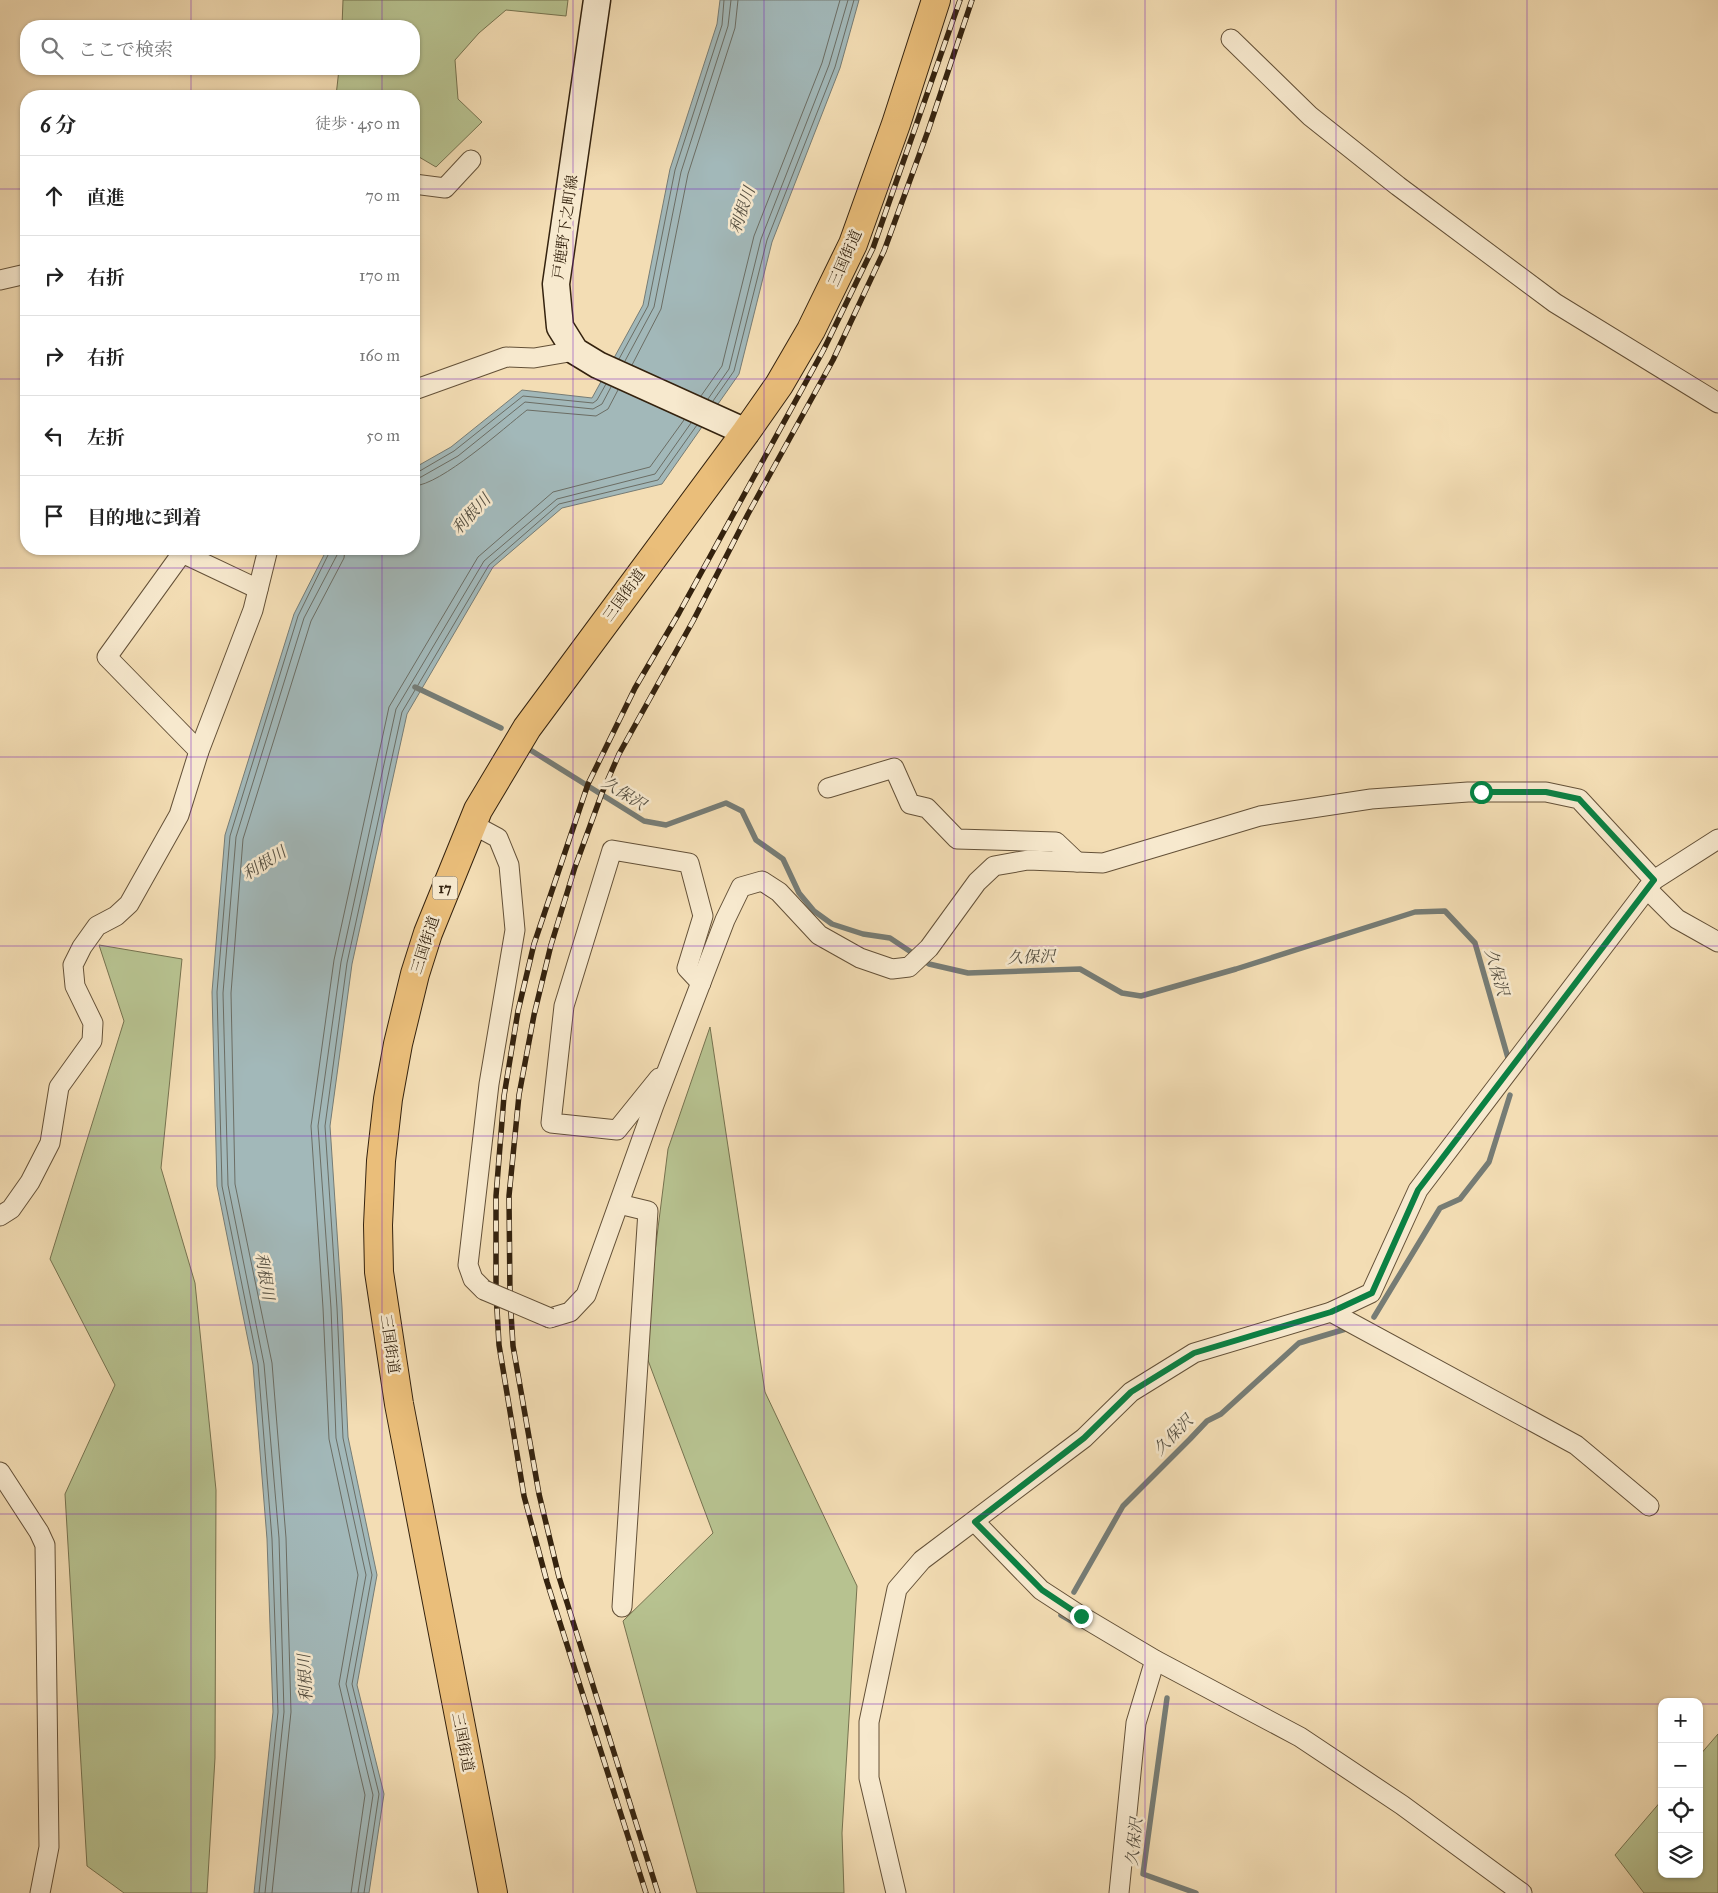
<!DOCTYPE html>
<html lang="ja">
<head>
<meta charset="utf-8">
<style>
	:root { --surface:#fff; --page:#f2f2f2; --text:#222; --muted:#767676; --line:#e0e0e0 }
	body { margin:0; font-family:"IM FELL Great Primer","Noto Serif JP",serif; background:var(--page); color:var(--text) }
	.controls { position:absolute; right:15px; bottom:15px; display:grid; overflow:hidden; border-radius:10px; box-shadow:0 1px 4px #0004 }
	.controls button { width:45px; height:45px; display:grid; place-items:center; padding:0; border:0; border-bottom:1px solid var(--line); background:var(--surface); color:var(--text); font:25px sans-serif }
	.stop { position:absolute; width:15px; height:15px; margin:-11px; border:4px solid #0b8043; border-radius:50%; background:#fff }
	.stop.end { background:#0b8043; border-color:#fff; box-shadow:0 1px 5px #0008 }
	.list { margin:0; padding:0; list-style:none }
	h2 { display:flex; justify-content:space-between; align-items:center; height:65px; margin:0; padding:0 20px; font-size:21px }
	h2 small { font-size:16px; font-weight:400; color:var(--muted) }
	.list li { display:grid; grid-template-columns:32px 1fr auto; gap:15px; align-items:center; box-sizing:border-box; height:80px; padding:0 20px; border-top:1px solid var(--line) }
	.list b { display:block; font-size:19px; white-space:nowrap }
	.list em { font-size:16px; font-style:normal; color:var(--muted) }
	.icon { flex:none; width:28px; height:28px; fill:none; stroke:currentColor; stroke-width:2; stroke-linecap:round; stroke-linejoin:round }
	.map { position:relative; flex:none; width:1718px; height:1893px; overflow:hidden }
	.search { position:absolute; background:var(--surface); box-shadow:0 1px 4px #0004; left:20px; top:20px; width:400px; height:55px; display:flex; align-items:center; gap:12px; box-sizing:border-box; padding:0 18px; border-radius:20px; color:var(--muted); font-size:19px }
	.panel { position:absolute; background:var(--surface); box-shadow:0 1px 4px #0004; left:20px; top:90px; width:400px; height:465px; border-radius:20px }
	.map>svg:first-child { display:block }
	.green { fill:#b7c290; stroke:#76724f }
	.water { fill:#a2b8b9; stroke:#767c75 }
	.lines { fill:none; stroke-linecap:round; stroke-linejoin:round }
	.shore { stroke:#6b6d64; stroke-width:1 }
	.stream { stroke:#767c75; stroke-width:5.5 }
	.street-casing { stroke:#645138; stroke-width:21 }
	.secondary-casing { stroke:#34220e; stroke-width:29 }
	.highway-casing { stroke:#34220e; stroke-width:30 }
	.street { stroke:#f7e9ce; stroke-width:19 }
	.secondary { stroke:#f7e9ce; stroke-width:26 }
	.highway { stroke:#eabe7a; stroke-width:28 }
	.rail-casing { stroke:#34220e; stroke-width:5.5 }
	.rail { stroke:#f7e9ce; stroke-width:4; stroke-dasharray:11; stroke-linecap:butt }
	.street-bridge-casing { stroke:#645138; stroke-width:21; stroke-linecap:butt }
	.street-bridge { stroke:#f7e9ce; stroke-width:19 }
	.route { stroke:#0b8043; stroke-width:6 }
	.grid { fill:none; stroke:#7b2cbf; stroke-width:1; stroke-opacity:0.55 }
	.labels { text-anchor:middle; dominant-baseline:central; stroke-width:5; stroke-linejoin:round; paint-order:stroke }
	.shield { fill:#f7e9ce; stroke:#6e5e48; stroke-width:1 }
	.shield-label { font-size:14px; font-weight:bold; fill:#34220e }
	.street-label { font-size:15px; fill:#34220e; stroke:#f7e9ce }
	.water-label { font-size:16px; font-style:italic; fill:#554f41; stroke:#f7e9ce }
</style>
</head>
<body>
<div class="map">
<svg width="1718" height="1893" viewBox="0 0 1718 1893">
	<rect width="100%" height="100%" fill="#f3ddb4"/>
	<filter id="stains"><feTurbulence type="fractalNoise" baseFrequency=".004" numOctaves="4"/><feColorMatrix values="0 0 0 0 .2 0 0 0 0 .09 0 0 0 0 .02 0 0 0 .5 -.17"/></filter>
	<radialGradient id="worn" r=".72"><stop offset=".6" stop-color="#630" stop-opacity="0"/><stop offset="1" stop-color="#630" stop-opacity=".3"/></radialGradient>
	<g class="green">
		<polygon points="343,0 568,0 566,16 506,10 479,33 455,60 458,99 482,122 436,167 414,154 414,96 336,96 339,69 414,69 414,26 342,26"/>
		<polygon points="99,945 182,959 161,1168 195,1283 216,1490 215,1758 207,1893 124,1893 87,1866 65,1494 115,1385 50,1259 124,1021"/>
		<polygon points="710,1027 765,1392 857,1586 842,1833 844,1893 697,1893 623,1621 713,1533 643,1347 668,1149"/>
		<polygon points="1718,1734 1718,1893 1644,1893 1615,1855 1662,1800 1662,1874 1699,1874 1699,1756"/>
	</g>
	<polygon class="water" points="720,0 859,0 840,68 772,242 739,374 662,484 562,508 493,567 407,714 352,964 330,1126 342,1307 348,1437 377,1575 357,1685 384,1794 369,1893 254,1893 273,1712 267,1539 253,1365 217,1186 212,992 225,835 294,614 327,549 414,549 414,468 451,447 522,390 592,398 643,305 670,169 717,24"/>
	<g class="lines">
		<g class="shore">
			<polyline points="619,359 648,306 675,170 722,25 724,0"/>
			<polyline points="625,361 654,307 681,172 728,26 731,0"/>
			<polyline points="632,365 661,309 688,174 735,28 738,0"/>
			<polyline points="701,396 722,366 754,236 822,63 840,0"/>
			<polyline points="708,399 729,369 761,239 829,65 848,0"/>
			<polyline points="713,401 734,371 767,240 835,67 854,0"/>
			<polyline points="414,472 418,472 454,451 523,396 593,403 597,400 606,384"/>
			<polyline points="414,479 421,477 458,456 525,402 593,409 602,404 611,387"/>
			<path d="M414,486C441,485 504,428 527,410L596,416L608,409L618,390"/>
			<polyline points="259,1893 278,1712 272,1539 258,1364 222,1186 217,992 230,836 298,616 331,549"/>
			<polyline points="265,1893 284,1712 279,1538 264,1364 228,1185 223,993 236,837 304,618 337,555 338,549"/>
			<polyline points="272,1893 291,1712 286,1538 272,1363 235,1184 231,993 243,839 311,621 344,558 345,549"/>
			<polyline points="351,1893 365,1795 339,1684 358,1575 329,1439 323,1308 311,1126 334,960 389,707 478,557 553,492 650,467 684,420"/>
			<polyline points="358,1893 373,1795 346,1684 366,1575 336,1438 331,1308 318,1126 341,962 396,709 484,561 557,499 655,474 691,423"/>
			<polyline points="364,1893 379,1794 352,1684 372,1575 343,1438 337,1308 325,1126 347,963 402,712 489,565 559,504 658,480 697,425"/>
		</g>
		<g class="stream">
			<polyline points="415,687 501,728"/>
			<polyline points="532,751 644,821 666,825 726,803 742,811 756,840 783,859 799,893 814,911 832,924 863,934 890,938 929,964 968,973 1080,969 1122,993 1141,996 1236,969 1415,912 1445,911 1475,943 1508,1058"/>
			<polyline points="1374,1317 1440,1208 1460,1199 1489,1162 1510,1095"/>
			<polyline points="1074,1592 1123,1506 1190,1439 1207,1421 1221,1414 1299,1343 1349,1328"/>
			<polyline points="1061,1615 1075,1623"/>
			<polyline points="1167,1698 1143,1874 1196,1893"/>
		</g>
		<defs>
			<g id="street">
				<polyline points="1231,39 1310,116 1398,186 1555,303 1718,403"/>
				<polyline points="414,184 445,188 471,160"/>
				<polyline points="0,280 26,274"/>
				<polyline points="414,390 506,357 534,358 575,351"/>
				<polyline points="185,549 107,657 199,751"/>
				<polyline points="182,553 258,589"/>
				<polyline points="828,788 894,768 910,804 927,808 957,839 1056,842 1077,862"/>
				<polyline points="472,824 498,838 509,865 515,930 489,1084 468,1265 473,1279 484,1290"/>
				<polyline points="1647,889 1677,919 1718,942"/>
				<polyline points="659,1078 617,1130 551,1123 564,1006 612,850 689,863 703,916 687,968 701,983"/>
				<polyline points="619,1204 648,1211 622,1607"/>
				<polyline points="0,1216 11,1209 30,1182 50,1143 59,1087 92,1041 93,1023 75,986 73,965 82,947 97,926 116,916 129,904 179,815 199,751 253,610 268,549"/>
				<polyline points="1331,1312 1576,1445 1649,1506"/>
				<polyline points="550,1318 570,1312 586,1295 654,1105 725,920 741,887 762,881 779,892 819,935 860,958 892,969 909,967 929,948 977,882 994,866 1028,860 1103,863 1260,816 1371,799 1468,792 1546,792 1579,799 1654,880"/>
				<polyline points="0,1472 39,1532 45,1545 49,1847 40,1893"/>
				<polyline points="975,1522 1041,1590 1081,1616 1155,1660 1300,1737 1402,1805 1522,1893"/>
				<polyline points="896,1893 869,1778 869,1722 897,1589 922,1560 1084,1438 1131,1392 1194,1353 1331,1312 1371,1293 1418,1190 1647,889 1654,880 1718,839"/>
				<polyline points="1119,1893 1136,1723 1155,1660"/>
			</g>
			<polyline id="secondary" points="597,0 556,284 560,327 575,351 598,365 746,432"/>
			<polyline id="highway" points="493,1893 399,1404 379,1272 378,1225 381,1161 388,1099 398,1044 415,974 428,933 478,810 527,728 746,432 779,385 811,330 853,244 896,124 936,0"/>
		</defs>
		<use href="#street" class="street-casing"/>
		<use href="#secondary" class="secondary-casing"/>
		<use href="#highway" class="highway-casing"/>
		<use href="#street" class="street"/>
		<use href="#secondary" class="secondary"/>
		<use href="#highway" class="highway"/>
		<defs>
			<g id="rail">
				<polyline points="646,1893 547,1582 524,1496 499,1345 496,1292 496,1196 504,1096 518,1011 534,944 588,784 635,688 679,613 823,351 873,248 960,0"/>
				<polyline points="658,1893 559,1577 539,1494 513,1346 510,1297 509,1196 519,1095 534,1015 551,945 575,867 602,793 619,754 693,621 748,514 833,360 884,251 928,131 972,0"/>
			</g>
		</defs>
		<use href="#rail" class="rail-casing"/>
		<use href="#rail" class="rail"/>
		<defs>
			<polyline id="street-bridge" points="484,1290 550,1318"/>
		</defs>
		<use href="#street-bridge" class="street-bridge-casing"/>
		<use href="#street-bridge" class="street-bridge"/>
	</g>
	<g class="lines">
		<polyline class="route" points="1081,1616 1042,1590 975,1522 1084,1438 1131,1392 1194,1353 1331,1312 1372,1293 1418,1190 1654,880 1579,799 1546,792 1481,792"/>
	</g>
	<path class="grid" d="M191,0V26M382,0V26M573,0V1893M764,0V1893M954,0V1893M1145,0V1893M1336,0V1893M1527,0V1893M191,69V96M382,69V96M0,189H26M414,189H1718M0,379H26M414,379H1718M191,549V1893M382,549V1893M0,568H1718M0,757H1718M0,946H1718M0,1136H1718M0,1325H1718M0,1514H1718M0,1704H1662M1699,1704H1718"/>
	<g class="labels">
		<rect class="shield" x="432.5" y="876.5" width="25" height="23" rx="4"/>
		<g class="shield-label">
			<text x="445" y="888">17</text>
		</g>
		<g class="street-label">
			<text transform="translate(565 227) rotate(-82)">戸鹿野下之町線</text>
			<text transform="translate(845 258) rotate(-66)">三国街道</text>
			<text transform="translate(624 595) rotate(-54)">三国街道</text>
			<text transform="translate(425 945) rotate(-72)">三国街道</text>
			<text transform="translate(390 1344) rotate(82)">三国街道</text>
			<text transform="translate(463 1742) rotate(79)">三国街道</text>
		</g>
		<g class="water-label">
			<text transform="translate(742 210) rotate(-71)">利根川</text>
			<text transform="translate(471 514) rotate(-47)">利根川</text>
			<text transform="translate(624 793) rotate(32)">久保沢</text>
			<text transform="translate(264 863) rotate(-32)">利根川</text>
			<text transform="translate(1031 957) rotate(-2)">久保沢</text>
			<text transform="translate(1497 972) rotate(74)">久保沢</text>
			<text transform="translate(265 1276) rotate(81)">利根川</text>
			<text transform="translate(1173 1435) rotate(-46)">久保沢</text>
			<text transform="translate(305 1678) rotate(-93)">利根川</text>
			<text transform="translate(1134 1842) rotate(-84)">久保沢</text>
		</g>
	</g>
	<rect width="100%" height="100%" filter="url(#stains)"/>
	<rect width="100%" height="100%" fill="url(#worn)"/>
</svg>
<div class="controls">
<button>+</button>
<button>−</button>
<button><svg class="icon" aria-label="locate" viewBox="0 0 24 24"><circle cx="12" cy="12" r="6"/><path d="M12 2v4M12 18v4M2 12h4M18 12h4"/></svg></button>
<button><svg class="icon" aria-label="layers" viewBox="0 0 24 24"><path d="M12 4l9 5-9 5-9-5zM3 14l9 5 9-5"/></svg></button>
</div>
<div class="stop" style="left:1481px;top:792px"></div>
<div class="stop end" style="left:1081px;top:1616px"></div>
<div class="search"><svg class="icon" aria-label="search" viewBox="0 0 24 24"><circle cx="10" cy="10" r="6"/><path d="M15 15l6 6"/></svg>ここで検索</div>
<section class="panel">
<h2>6 分<small>徒歩 · 450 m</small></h2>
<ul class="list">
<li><svg class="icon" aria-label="ahead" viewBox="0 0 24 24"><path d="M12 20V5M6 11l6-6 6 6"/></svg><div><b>直進</b></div><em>70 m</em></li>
<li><svg class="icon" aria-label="right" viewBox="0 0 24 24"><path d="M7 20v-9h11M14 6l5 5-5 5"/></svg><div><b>右折</b></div><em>170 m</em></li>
<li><svg class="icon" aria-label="right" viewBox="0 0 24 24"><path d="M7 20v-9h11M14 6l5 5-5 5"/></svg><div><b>右折</b></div><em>160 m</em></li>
<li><svg class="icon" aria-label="left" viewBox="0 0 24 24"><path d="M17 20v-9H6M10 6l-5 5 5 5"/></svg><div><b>左折</b></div><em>50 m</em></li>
<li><svg class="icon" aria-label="arrive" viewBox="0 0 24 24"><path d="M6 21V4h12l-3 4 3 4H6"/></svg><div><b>目的地に到着</b></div></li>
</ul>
</section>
</div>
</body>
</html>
